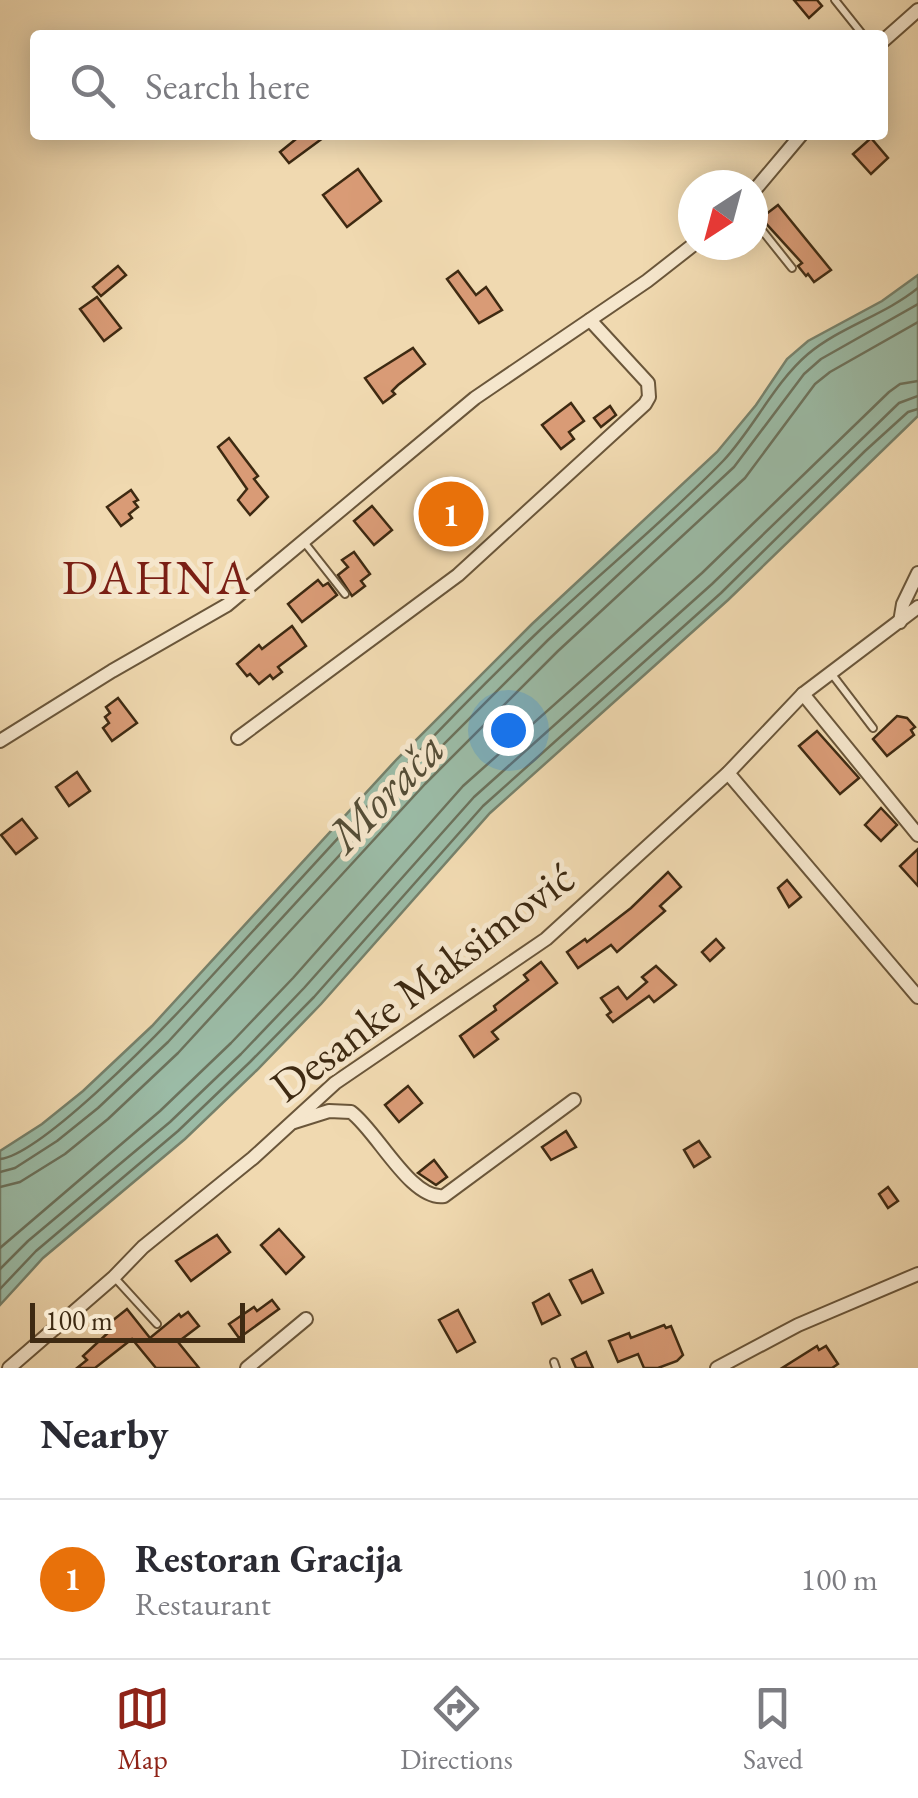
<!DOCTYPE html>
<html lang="en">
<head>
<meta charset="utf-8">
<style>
	:root { --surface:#fff; --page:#f2f2f3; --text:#2b2b33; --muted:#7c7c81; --line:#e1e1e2; --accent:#8f2418 }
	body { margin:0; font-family:"EB Garamond",serif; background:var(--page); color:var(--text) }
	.compass { position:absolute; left:678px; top:170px; width:90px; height:90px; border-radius:50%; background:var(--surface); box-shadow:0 5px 25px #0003; rotate:216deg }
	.scale { position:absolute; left:30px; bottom:25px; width:215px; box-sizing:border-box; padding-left:10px; border:5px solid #3e2a12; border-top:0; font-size:28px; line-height:35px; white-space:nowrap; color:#3e2a12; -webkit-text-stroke:8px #f5e6cc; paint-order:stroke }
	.you { position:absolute; left:508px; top:730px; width:35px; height:35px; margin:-25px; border:8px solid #fff; border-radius:50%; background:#1a73e8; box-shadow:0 0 0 15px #1a73e833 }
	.badge { display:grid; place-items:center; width:65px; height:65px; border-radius:50%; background:var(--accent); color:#fff; font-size:32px; font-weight:700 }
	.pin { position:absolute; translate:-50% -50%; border:5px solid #fff; box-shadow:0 2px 10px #0006 }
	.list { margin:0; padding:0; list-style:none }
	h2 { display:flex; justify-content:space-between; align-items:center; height:130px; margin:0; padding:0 40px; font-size:42px }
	h2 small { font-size:32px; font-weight:400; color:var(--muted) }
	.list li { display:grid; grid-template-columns:65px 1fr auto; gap:30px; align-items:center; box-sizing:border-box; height:160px; padding:0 40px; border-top:2px solid var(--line) }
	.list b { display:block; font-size:38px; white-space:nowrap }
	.list p { margin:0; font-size:32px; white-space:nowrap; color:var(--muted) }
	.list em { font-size:32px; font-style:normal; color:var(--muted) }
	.icon { flex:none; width:55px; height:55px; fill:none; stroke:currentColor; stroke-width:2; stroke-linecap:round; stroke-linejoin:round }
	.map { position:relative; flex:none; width:918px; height:1368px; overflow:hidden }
	.search { position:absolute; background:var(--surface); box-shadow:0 5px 25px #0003; left:30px; right:30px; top:30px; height:110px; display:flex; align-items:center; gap:25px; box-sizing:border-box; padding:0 35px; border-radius:10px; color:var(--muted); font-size:38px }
	.sheet { height:290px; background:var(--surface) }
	nav { display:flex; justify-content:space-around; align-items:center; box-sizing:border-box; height:140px; border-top:2px solid var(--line); background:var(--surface); font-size:28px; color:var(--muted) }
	nav a { display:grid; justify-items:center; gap:5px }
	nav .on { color:var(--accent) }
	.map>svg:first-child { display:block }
	.water { fill:#9bbba6; stroke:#76816b; stroke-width:2.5 }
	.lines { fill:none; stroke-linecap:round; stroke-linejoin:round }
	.shore { stroke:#6c725c; stroke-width:2.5 }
	.building { fill:#d99b76; stroke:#3e2a12; stroke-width:2.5 }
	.service-casing { stroke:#6a563a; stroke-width:10 }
	.minor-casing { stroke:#6a563a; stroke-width:16 }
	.service { stroke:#f5e6cc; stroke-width:6 }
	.minor { stroke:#f5e6cc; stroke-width:12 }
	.labels { text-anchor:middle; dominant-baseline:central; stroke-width:10; stroke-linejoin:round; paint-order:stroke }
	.street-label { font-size:45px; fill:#3e2a12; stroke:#f5e6cc }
	.neighbourhood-label { font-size:48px; letter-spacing:2.5px; fill:#7a1f14; stroke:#f5e6cc }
	.water-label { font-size:48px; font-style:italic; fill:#554e37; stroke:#f5e6cc }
</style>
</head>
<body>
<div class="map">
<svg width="918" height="1368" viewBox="0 0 918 1368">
	<rect width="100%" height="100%" fill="#f0d9b0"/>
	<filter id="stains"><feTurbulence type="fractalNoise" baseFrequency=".002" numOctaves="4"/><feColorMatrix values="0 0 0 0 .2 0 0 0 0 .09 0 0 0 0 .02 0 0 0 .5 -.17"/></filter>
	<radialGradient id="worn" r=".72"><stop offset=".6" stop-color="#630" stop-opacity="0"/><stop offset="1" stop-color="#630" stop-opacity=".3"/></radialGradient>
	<polygon class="water" points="918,275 918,416 728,600 490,813 321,1004 257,1070 185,1139 43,1258 0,1305 0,1151 42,1124 83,1091 152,1026 397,759 532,624 717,452 756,405 787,359 808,341 882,301"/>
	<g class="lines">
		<g class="shore">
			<path d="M0,1159C40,1155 154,1038 185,1005C302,879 415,749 539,631C600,573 665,521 723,461C754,428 774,383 808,354C840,327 885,315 918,288"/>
			<polyline points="0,1172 15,1168 57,1141 98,1108 168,1042 414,774 548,640 734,467 804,374 821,359 918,304"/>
			<polyline points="0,1187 20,1182 65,1154 108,1119 178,1053 425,784 558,651 745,478 815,384 830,372 918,322"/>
			<polyline points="0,1248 160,1111 231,1043 293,978 463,786 702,573 889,392 900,384 918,381"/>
			<polyline points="0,1269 28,1241 170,1122 241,1054 304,988 474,797 712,584 899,403 918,396"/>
			<polyline points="0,1289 36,1251 178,1131 250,1062 314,997 483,806 721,593 865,451 908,412 918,409"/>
		</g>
	</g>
	<g class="building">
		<polygon points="794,0 817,0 822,6 809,18"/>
		<polygon points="301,135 327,135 289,163 280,152"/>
		<polygon points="871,138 888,158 871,174 853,154"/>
		<polygon points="358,169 381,201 347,227 323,195"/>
		<polygon points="778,205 831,270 814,282 808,274 806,276 798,266 802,263 761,218"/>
		<polygon points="118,266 126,275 101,296 93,287"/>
		<polygon points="458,271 476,295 486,287 502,310 479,323 447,279"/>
		<polygon points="97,297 121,328 104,341 80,309"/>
		<polygon points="413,348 425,364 398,385 392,391 395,394 383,403 365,378"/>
		<polygon points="571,403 584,421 569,432 574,439 561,449 542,425"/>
		<polygon points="610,406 616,415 601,427 594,418"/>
		<polygon points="229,438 258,476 254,479 268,497 250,515 238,500 247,489 218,447"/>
		<polygon points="445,487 473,523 456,537 428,501"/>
		<polygon points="131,490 138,500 134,502 138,507 129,514 132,518 121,526 107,507"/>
		<polygon points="372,506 392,530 374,545 354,521"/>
		<polygon points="354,552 370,574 361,581 365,586 352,596 338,575 348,567 342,560"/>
		<polygon points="318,580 323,586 328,583 337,595 302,622 288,604"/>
		<polygon points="292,626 306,646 278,667 282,672 273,679 270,675 259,684 250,674 247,676 237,664 259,645 262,649"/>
		<polygon points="118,698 137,723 112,741 103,728 109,723 105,717 110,713 106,707"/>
		<polygon points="897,716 907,718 915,727 911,730 914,735 887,756 873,739"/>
		<polygon points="817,731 859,778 840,794 799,746"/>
		<polygon points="77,772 90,791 69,806 56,787"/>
		<polygon points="881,808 897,825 881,841 865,825"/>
		<polygon points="22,819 37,838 16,854 1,835"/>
		<polygon points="918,849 918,886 900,866"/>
		<polygon points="668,872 681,887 660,906 665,911 617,952 611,945 578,968 567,952 585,939 587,942 631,908"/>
		<polygon points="787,880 801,897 789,907 778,888"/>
		<polygon points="716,939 724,948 710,961 702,952"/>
		<polygon points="541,962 557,983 492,1032 498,1039 474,1057 460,1036 496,1010 494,1006 528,980 524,975"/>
		<polygon points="656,966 676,985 654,1002 649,996 613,1022 607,1015 611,1012 601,998 618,987 627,999 647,982 642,977"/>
		<polygon points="408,1086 422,1103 399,1122 385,1105"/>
		<polygon points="566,1131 576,1147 551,1160 542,1147"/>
		<polygon points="699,1141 710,1157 694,1167 684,1150"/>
		<polygon points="434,1160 447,1177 436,1185 418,1173"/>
		<polygon points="888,1187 898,1201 888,1208 879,1194"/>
		<polygon points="279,1229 304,1257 286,1274 261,1245"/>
		<polygon points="217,1235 230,1252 191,1281 176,1261"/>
		<polygon points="592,1270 603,1293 582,1303 570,1280"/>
		<polygon points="549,1294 560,1315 542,1324 533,1303"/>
		<polygon points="272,1300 279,1309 239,1338 229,1324 254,1307 257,1311"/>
		<polygon points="127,1309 150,1338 179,1314 181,1317 188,1312 199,1326 178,1342 199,1368 156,1368 132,1339 95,1368 77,1368 87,1360 83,1356 111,1330 107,1325"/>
		<polygon points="458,1310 475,1342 457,1352 439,1320"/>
		<polygon points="664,1325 666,1328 671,1326 683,1355 677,1361 658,1368 644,1368 638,1354 618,1362 609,1341 629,1333 631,1338"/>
		<polygon points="817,1346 819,1350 826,1346 838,1364 832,1368 782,1368"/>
		<polygon points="586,1352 593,1368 576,1368 572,1359"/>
	</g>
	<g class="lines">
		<defs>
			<g id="service">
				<polyline points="835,0 863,35"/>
				<polyline points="753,219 792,268"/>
				<polyline points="304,542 345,594"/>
				<polyline points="831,673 873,728"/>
				<polyline points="115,1278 157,1324"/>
				<polyline points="554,1362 556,1368"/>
			</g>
			<g id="minor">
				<polyline points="883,41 918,10"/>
				<polyline points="753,192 801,135"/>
				<polyline points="900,622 903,604 918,573"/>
				<polyline points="803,694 918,835"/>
				<polyline points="238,738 458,575 645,404 649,397 648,383 590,320"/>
				<polyline points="0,741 112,671 227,605 475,398 647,281 693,245"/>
				<polyline points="728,773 918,997"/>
				<path d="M294,1122L329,1111L351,1112C377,1131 411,1201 444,1196L574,1100"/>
				<polyline points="9,1368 114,1277 143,1247 253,1158 335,1083 546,939 728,773 803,694 918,607"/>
				<polyline points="247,1368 306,1319"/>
				<polyline points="717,1368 798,1325 918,1274"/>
			</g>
		</defs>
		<use href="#service" class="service-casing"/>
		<use href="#minor" class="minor-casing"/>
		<use href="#service" class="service"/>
		<use href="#minor" class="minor"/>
	</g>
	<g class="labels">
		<g class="street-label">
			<text transform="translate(422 981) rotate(-37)">Desanke Maksimović</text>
		</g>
		<g class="neighbourhood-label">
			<text x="157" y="577">DAHNA</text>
		</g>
		<g class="water-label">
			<text transform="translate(385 791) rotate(-46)">Morača</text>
		</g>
	</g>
	<rect width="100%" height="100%" filter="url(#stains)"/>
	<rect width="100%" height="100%" fill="url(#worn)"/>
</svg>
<svg class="compass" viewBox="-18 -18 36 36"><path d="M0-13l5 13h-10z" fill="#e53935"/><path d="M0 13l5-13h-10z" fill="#7c7c81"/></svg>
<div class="scale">100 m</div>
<div class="you"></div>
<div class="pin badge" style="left:451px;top:514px;background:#e8710a">1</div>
<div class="search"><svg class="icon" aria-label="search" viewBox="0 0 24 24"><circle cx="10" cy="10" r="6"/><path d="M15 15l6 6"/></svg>Search here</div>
</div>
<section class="sheet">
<h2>Nearby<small></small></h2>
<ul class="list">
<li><span class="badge" style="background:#e8710a">1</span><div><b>Restoran Gracija</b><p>Restaurant</p></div><em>100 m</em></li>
</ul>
</section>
<nav>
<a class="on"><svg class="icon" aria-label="map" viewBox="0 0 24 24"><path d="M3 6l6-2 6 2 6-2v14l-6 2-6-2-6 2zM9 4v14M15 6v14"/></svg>Map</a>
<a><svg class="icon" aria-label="directions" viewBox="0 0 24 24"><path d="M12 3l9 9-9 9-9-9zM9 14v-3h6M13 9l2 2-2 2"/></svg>Directions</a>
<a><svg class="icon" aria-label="saved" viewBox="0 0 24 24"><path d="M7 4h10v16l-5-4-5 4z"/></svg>Saved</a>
</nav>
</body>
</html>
